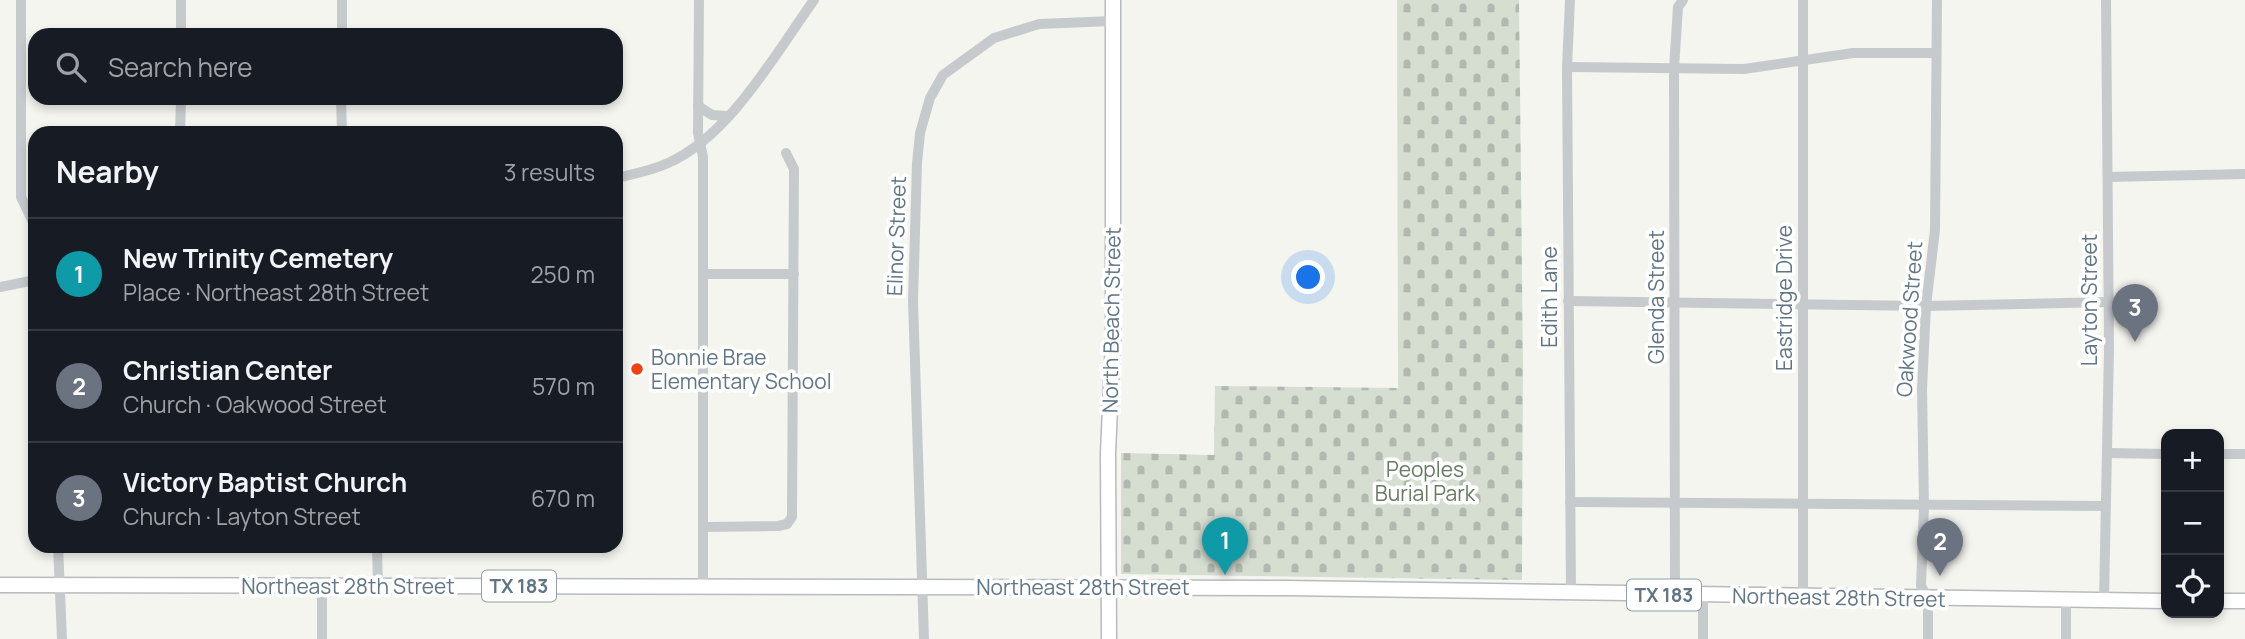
<!DOCTYPE html>
<html lang="en">
<head>
<meta charset="utf-8">
<style>
	:root { --surface:#171b24; --page:#20242c; --text:#f1f3f6; --muted:#9ea1a6; --line:#363941; --accent:#f14114 }
	body { margin:0; font-family:Manrope,sans-serif; background:var(--page); color:var(--text) }
	.controls { position:absolute; right:21px; bottom:21px; display:grid; overflow:hidden; border-radius:14px; box-shadow:0 4px 10px #0003 }
	.controls button { width:63px; height:63px; display:grid; place-items:center; padding:0; border:0; border-bottom:2px solid var(--line); background:var(--surface); color:var(--text); font:35px sans-serif }
	.you { position:absolute; left:1309px; top:278px; width:24px; height:24px; margin:-18px; border:5px solid #fff; border-radius:50%; background:#1a73e8; box-shadow:0 0 0 10px #1a73e833 }
	.badge { display:grid; place-items:center; width:46px; height:46px; border-radius:50%; background:var(--accent); color:#fff; font-size:23px; font-weight:700 }
	.pin { position:absolute; translate:-50% -58px; filter:drop-shadow(0 2px 4px #0008) }
	.pin::after { content:''; position:absolute; top:37px; width:24px; height:21px; background:inherit; clip-path:polygon(0 0,100% 0,50% 100%) }
	.list { margin:0; padding:0; list-style:none }
	h2 { display:flex; justify-content:space-between; align-items:center; height:91px; margin:0; padding:0 28px; font-size:30px }
	h2 small { font-size:23px; font-weight:400; color:var(--muted) }
	.list li { display:grid; grid-template-columns:46px 1fr auto; gap:21px; align-items:center; box-sizing:border-box; height:112px; padding:0 28px; border-top:2px solid var(--line) }
	.list b { display:block; font-size:26px; white-space:nowrap }
	.list p { margin:0; font-size:23px; white-space:nowrap; color:var(--muted) }
	.list em { font-size:23px; font-style:normal; color:var(--muted) }
	.icon { flex:none; width:38px; height:38px; fill:none; stroke:currentColor; stroke-width:2; stroke-linecap:round; stroke-linejoin:round }
	.map { position:relative; flex:none; width:2245px; height:639px; overflow:hidden }
	.search { position:absolute; background:var(--surface); box-shadow:0 4px 10px #0003; left:28px; top:28px; width:595px; height:77px; display:flex; align-items:center; gap:18px; box-sizing:border-box; padding:0 24px; border-radius:21px; color:var(--muted); font-size:26px }
	.panel { position:absolute; background:var(--surface); box-shadow:0 4px 10px #0003; left:28px; top:126px; width:595px; height:427px; border-radius:21px }
	.map>svg:first-child { display:block }
	.cemetery { fill:url(#cemetery-stones) }
	.lines { fill:none; stroke-linecap:round; stroke-linejoin:round }
	.major-casing { stroke:#b7bbbe; stroke-width:17 }
	.minor { stroke:#c7cacd; stroke-width:10 }
	.major { stroke:#fff; stroke-width:14 }
	.poi-dot { fill:#f14114; stroke:#fff; stroke-width:2.5 }
	.labels { text-anchor:middle; dominant-baseline:central; stroke-width:7; stroke-linejoin:round; paint-order:stroke }
	.shield { fill:#fff; stroke:#909fa9; stroke-width:2 }
	.shield-label { font-size:19px; font-weight:bold; fill:#617684 }
	.street-label { font-size:21px; fill:#617684; stroke:#fff }
	.poi-label { font-size:21px; fill:#617684; stroke:#fff; text-anchor:start }
	.park-label { font-size:21px; fill:#677b61; stroke:#fff }
</style>
</head>
<body>
<div class="map">
<svg width="2245" height="639" viewBox="0 0 2245 639">
	<defs>
		<pattern id="cemetery-stones" width="16" height="16" patternUnits="userSpaceOnUse" patternTransform="scale(1.75)"><rect width="16" height="16" fill="#d6ddd1"/><path d="M2 7V4a2 2 0 0 1 4 0v3zM10 15v-3a2 2 0 0 1 4 0v3z" fill="#b1b8af"/></pattern>
	</defs>
	<rect width="100%" height="100%" fill="#f5f5f0"/>
	<polygon class="cemetery" points="1397,0 1519,0 1523,362 1522,580 1121,574 1121,453 1214,455 1215,386 1398,388"/>
	<g class="lines">
		<defs>
			<g id="major">
				<polyline points="0,585 1286,588 2166,601"/>
				<polyline points="2219,601 2245,601"/>
				<polyline points="1109,639 1108,453 1113,340 1113,0"/>
			</g>
		</defs>
		<use href="#major" class="major-casing"/>
		<g class="minor">
			<polyline points="21,0 21,197 35,226"/>
			<polyline points="699,0 698,133 703,157 703,586"/>
			<polyline points="1570,0 1567,67 1571,593"/>
			<polyline points="1803,0 1803,596"/>
			<polyline points="181,35 181,0"/>
			<polyline points="342,35 342,0"/>
			<polyline points="1567,67 1744,69 1853,53 1936,53"/>
			<polyline points="341,98 342,133"/>
			<polyline points="698,106 712,115 728,116"/>
			<polyline points="180,133 181,98"/>
			<polyline points="2108,177 2245,174"/>
			<path d="M616,178C633,174 651,171 668,163C730,136 775,54 814,0"/>
			<polyline points="703,274 794,274"/>
			<polyline points="0,287 35,280"/>
			<polyline points="1568,301 1926,306 2108,302"/>
			<polyline points="2107,453 2166,454"/>
			<polyline points="2219,454 2245,454"/>
			<polyline points="1570,502 2104,506"/>
			<polyline points="703,527 778,526 787,524 792,517 794,169 786,153"/>
			<polyline points="58,546 62,639"/>
			<polyline points="377,546 378,586"/>
			<polyline points="322,585 322,639"/>
			<polyline points="1675,595 1674,68 1678,7 1683,0"/>
			<polyline points="1703,595 1703,639"/>
			<polyline points="2066,600 2066,639"/>
			<polyline points="2104,600 2109,348 2106,0"/>
			<polyline points="924,639 913,301 917,163 920,133 930,98 943,75 994,38 1039,24 1113,21"/>
			<polyline points="1928,639 1928,598 1921,586 1924,506 1922,389 1926,306 1935,230 1937,0"/>
		</g>
		<use href="#major" class="major"/>
	</g>
	<circle class="poi-dot" cx="637" cy="369" r="7"/>
	<g class="labels">
		<g class="shield">
			<rect x="482" y="570.5" width="74" height="31" rx="5"/>
			<rect x="1627" y="579.5" width="74" height="31" rx="5"/>
		</g>
		<g class="shield-label">
			<text x="519" y="586">TX 183</text>
			<text x="1664" y="595">TX 183</text>
		</g>
		<g class="street-label">
			<text transform="translate(896 236) rotate(-88)">Elinor Street</text>
			<text transform="translate(1549 297) rotate(-90)">Edith Lane</text>
			<text transform="translate(1656 297) rotate(-90)">Glenda Street</text>
			<text transform="translate(1784 298) rotate(-90)">Eastridge Drive</text>
			<text transform="translate(2089 300) rotate(-90)">Layton Street</text>
			<text transform="translate(1909 319) rotate(-86)">Oakwood Street</text>
			<text transform="translate(1111 320) rotate(-89)">North Beach Street</text>
			<text x="348" y="586">Northeast 28th Street</text>
			<text x="1083" y="587">Northeast 28th Street</text>
			<text transform="translate(1839 597) rotate(1)">Northeast 28th Street</text>
		</g>
		<g class="poi-label">
			<text x="651" y="357">Bonnie Brae<tspan x="651" dy="24">Elementary School</tspan></text>
		</g>
		<g class="park-label">
			<text x="1425" y="469">Peoples<tspan x="1425" dy="24">Burial Park</tspan></text>
		</g>
	</g>
</svg>
<div class="controls">
<button>+</button>
<button>−</button>
<button><svg class="icon" aria-label="locate" viewBox="0 0 24 24"><circle cx="12" cy="12" r="6"/><path d="M12 2v4M12 18v4M2 12h4M18 12h4"/></svg></button>
</div>
<div class="you"></div>
<div class="pin badge" style="left:1225px;top:575px;background:#0f9aa8">1</div>
<div class="pin badge" style="left:1940px;top:576px;background:#6b7280">2</div>
<div class="pin badge" style="left:2135px;top:342px;background:#6b7280">3</div>
<div class="search"><svg class="icon" aria-label="search" viewBox="0 0 24 24"><circle cx="10" cy="10" r="6"/><path d="M15 15l6 6"/></svg>Search here</div>
<section class="panel">
<h2>Nearby<small>3 results</small></h2>
<ul class="list">
<li><span class="badge" style="background:#0f9aa8">1</span><div><b>New Trinity Cemetery</b><p>Place · Northeast 28th Street</p></div><em>250 m</em></li>
<li><span class="badge" style="background:#6b7280">2</span><div><b>Christian Center</b><p>Church · Oakwood Street</p></div><em>570 m</em></li>
<li><span class="badge" style="background:#6b7280">3</span><div><b>Victory Baptist Church</b><p>Church · Layton Street</p></div><em>670 m</em></li>
</ul>
</section>
</div>
</body>
</html>
